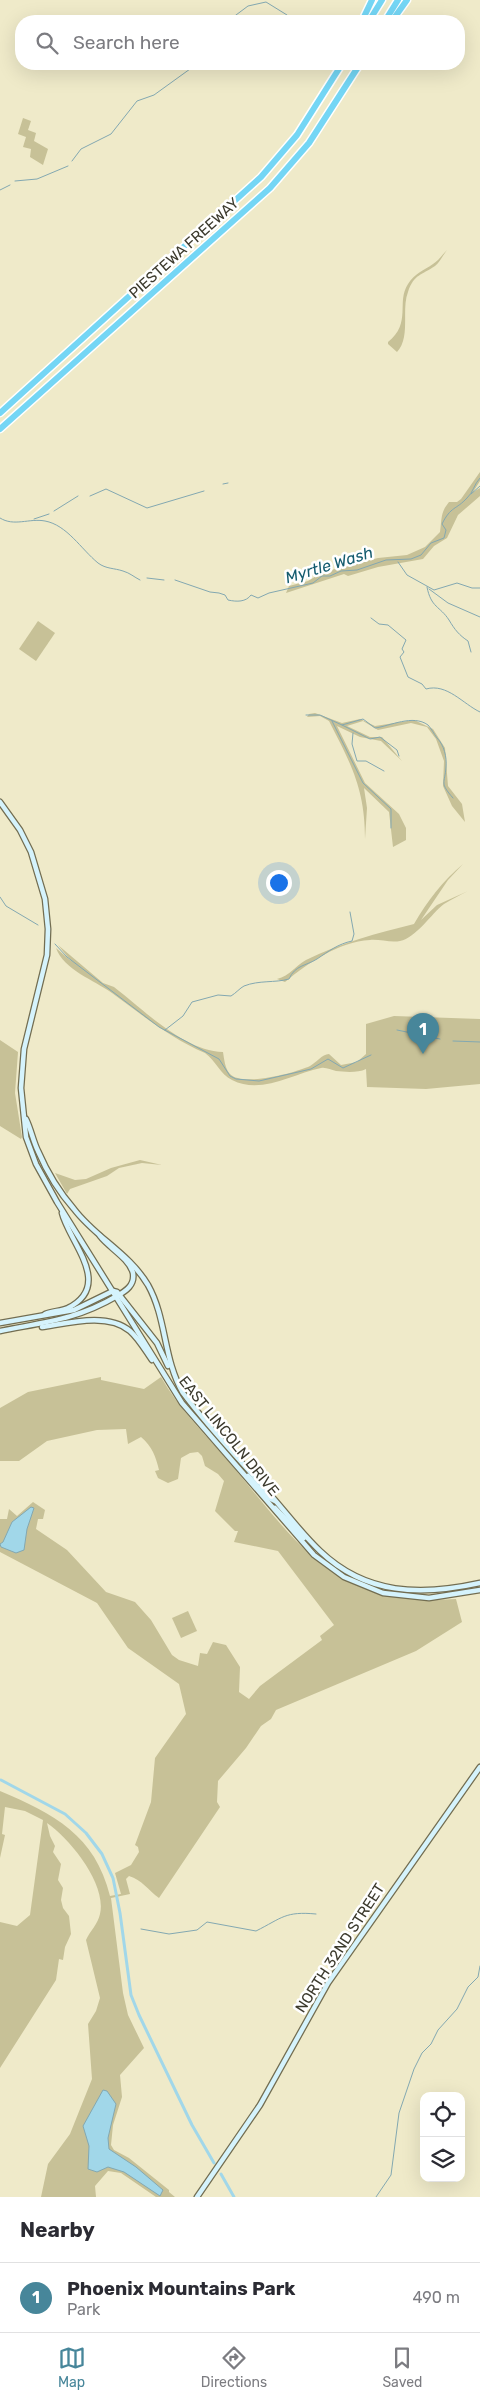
<!DOCTYPE html>
<html lang="en">
<head>
<meta charset="utf-8">
<style>
	:root { --surface:#fff; --page:#f2f2f3; --text:#2b2b33; --muted:#7c7c81; --line:#e1e1e2; --accent:#47869a }
	body { margin:0; font-family:Rubik,sans-serif; background:var(--page); color:var(--text) }
	.controls { position:absolute; right:15px; bottom:15px; display:grid; overflow:hidden; border-radius:10px; box-shadow:0 5px 20px #0002 }
	.controls button { width:45px; height:45px; display:grid; place-items:center; padding:0; border:0; border-bottom:1px solid var(--line); background:var(--surface); color:var(--text); font:25px sans-serif }
	.you { position:absolute; left:278px; top:882px; width:18px; height:18px; margin:-12px; border:4px solid #fff; border-radius:50%; background:#1a73e8; box-shadow:0 0 0 8px #1a73e833 }
	.badge { display:grid; place-items:center; width:32px; height:32px; border-radius:50%; background:var(--accent); color:#fff; font-size:16px; font-weight:700 }
	.pin { position:absolute; translate:-50% -41px; filter:drop-shadow(0 1px 2px #0008) }
	.pin::after { content:''; position:absolute; top:26px; width:18px; height:15px; background:inherit; clip-path:polygon(0 0,100% 0,50% 100%) }
	.list { margin:0; padding:0; list-style:none }
	h2 { display:flex; justify-content:space-between; align-items:center; height:65px; margin:0; padding:0 20px; font-size:21px }
	h2 small { font-size:16px; font-weight:400; color:var(--muted) }
	.list li { display:grid; grid-template-columns:32px 1fr auto; gap:15px; align-items:center; box-sizing:border-box; height:70px; padding:0 20px; border-top:1px solid var(--line) }
	.list b { display:block; font-size:19px; white-space:nowrap }
	.list p { margin:0; font-size:16px; white-space:nowrap; color:var(--muted) }
	.list em { font-size:16px; font-style:normal; color:var(--muted) }
	.icon { flex:none; width:28px; height:28px; fill:none; stroke:currentColor; stroke-width:2; stroke-linecap:round; stroke-linejoin:round }
	.map { position:relative; flex:none; width:480px; height:2197px; overflow:hidden }
	.search { position:absolute; background:var(--surface); box-shadow:0 5px 20px #0002; left:15px; right:15px; top:15px; height:55px; display:flex; align-items:center; gap:12px; box-sizing:border-box; padding:0 18px; border-radius:20px; color:var(--muted); font-size:19px }
	.sheet { height:135px; background:var(--surface) }
	nav { display:flex; justify-content:space-around; align-items:center; box-sizing:border-box; height:70px; border-top:1px solid var(--line); background:var(--surface); font-size:14px; color:var(--muted) }
	nav a { display:grid; justify-items:center; gap:2px }
	nav .on { color:var(--accent) }
	.map>svg:first-child { display:block }
	.green { fill:#c7c197 }
	.water { fill:#a1d7e9; stroke:#83a8b1 }
	.lines { fill:none; stroke-linecap:round; stroke-linejoin:round }
	.stream { stroke:#83a8b1; stroke-width:1 }
	.canal { stroke:#a1d7e9; stroke-width:3 }
	.secondary-casing { stroke:#726d51; stroke-width:7 }
	.motorway-casing { stroke:#fff; stroke-width:9 }
	.secondary { stroke:#d5f3fc; stroke-width:4.5 }
	.motorway { stroke:#74d6f5; stroke-width:6 }
	.labels { text-anchor:middle; dominant-baseline:central; stroke-width:5; stroke-linejoin:round; paint-order:stroke }
	.street-label { font-size:15px; fill:#3c3a2d; stroke:#fff }
	.water-label { font-size:16px; font-style:italic; fill:#155c6f; stroke:#fff }
</style>
</head>
<body>
<div class="map">
<svg width="480" height="2197" viewBox="0 0 480 2197">
	<rect width="100%" height="100%" fill="#efeac9"/>
	<g class="green">
		<polygon points="23,118 31,121 28,130 36,133 34,141 48,149 43,165 30,157 31,149 23,147 26,137 18,134"/>
		<path d="M447,250C443,255 440,262 435,266C422,275 414,274 408,292C401,310 411,337 397,352L388,344V342C412,323 396,302 408,284C415,273 423,271 433,264C438,261 442,255 447,250Z"/>
		<path d="M480,472V481L473,492L480,488V496L458,515L447,538L434,546L423,559L378,567L348,576L344,574L286,593L289,586L308,581L323,572L378,558L407,555L425,547L440,532C442,519 440,513 449,502H457L461,499Z"/>
		<polygon points="38,621 55,633 36,661 19,649"/>
		<path d="M315,713L342,723L360,719L375,726L414,720L433,729L445,748L448,786L462,804L465,822L452,806L443,786L444,761L436,739L427,727L411,723L378,730L363,721L347,726L370,737H382L402,761L381,741L360,737L337,726L365,783L399,814L406,828V840L393,847L389,812L364,788L367,808L365,839C365,789 351,764 329,721L320,716L307,717L309,714Z"/>
		<path d="M463,864L448,880L421,920L437,905L468,891C460,895 452,899 444,904C431,914 416,938 400,941C391,943 379,939 370,940C338,942 308,963 285,982L277,979C290,976 296,965 306,960C340,943 378,933 414,924C428,900 442,882 463,864Z"/>
		<path d="M58,945L103,983L114,987C144,1010 184,1051 223,1052C224,1058 225,1069 230,1074C242,1087 295,1073 310,1066C316,1063 322,1054 329,1054L341,1065L357,1062L366,1054V1024L394,1016L480,1019V1084L426,1089L367,1087L366,1069C358,1073 345,1072 336,1071C331,1070 326,1067 321,1068C292,1074 261,1095 232,1080C220,1074 216,1061 205,1053C170,1038 142,1015 112,993C94,980 64,970 56,948L71,961Z"/>
		<polygon points="0,1040 18,1052 15,1093 22,1137 21,1139 0,1126"/>
		<polygon points="140,1160 162,1165 142,1163 119,1168 107,1176 70,1189 67,1194 55,1173 75,1180 86,1179 111,1168"/>
		<path d="M101,1377V1380L144,1389L161,1377C179,1409 206,1435 230,1463C300,1547 335,1607 456,1599L462,1622L416,1651L276,1710L271,1719L261,1726L246,1748L218,1781L217,1802L220,1807L159,1898C148,1890 142,1880 129,1876L126,1879L130,1894L111,1898L123,1993L128,2015L144,2048L120,2075L122,2097L113,2125L111,2145L114,2150L129,2158L169,2190V2192L175,2197H156L121,2173L108,2171L95,2186L96,2197H41L48,2164L70,2134L92,2079L88,2024L96,2011L100,1998L86,1940C90,1931 98,1924 100,1914C107,1884 70,1839 47,1823L50,1836L55,1846L53,1852L61,1864L58,1880L63,1888L61,1900L63,1908L69,1916L71,1934L65,1947L63,1960L59,1959L56,1980L0,2068V1922L17,1926L30,1915L43,1820L25,1811L5,1807L2,1834L5,1835L0,1858V1791C54,1814 95,1835 110,1896L121,1894L115,1873L131,1865L139,1852L138,1847L135,1845L151,1802L155,1758L186,1714L179,1684L128,1648L97,1603L0,1552V1519H7L9,1509L17,1516L33,1502L45,1510L43,1519H38L36,1529L67,1550L106,1592L135,1602L151,1620L172,1655L179,1660L198,1666L200,1653L207,1654L213,1642L226,1645L240,1667L239,1692L249,1699L260,1686L322,1640L320,1636L334,1625L278,1551L234,1542L238,1531H235L215,1511L224,1481L218,1474L205,1466L202,1456L198,1452L190,1453L181,1458L178,1479L168,1483L158,1478L155,1471L159,1470C156,1457 152,1446 141,1437L128,1444L126,1429L97,1430L47,1441L19,1461H0V1408L28,1392Z"/>
		<polygon points="188,1611 197,1631 181,1638 172,1618"/>
	</g>
	<g class="water">
		<polygon points="31,1507 34,1508 27,1529 24,1550 16,1553 1,1547 0,1544 3,1542 12,1522"/>
		<polygon points="103,2090 107,2091 116,2104 108,2138 109,2149 136,2167 163,2190 160,2196 124,2172 108,2167 97,2172 88,2169 89,2146 83,2126"/>
	</g>
	<g class="lines">
		<g class="stream">
			<polyline points="228,21 248,6 266,2 287,15"/>
			<polyline points="72,161 81,149 111,134 137,101 154,95 190,69"/>
			<polyline points="15,181 37,179 68,166"/>
			<polyline points="0,190 10,185"/>
			<polyline points="223,484 228,483"/>
			<polyline points="471,494 480,486"/>
			<polyline points="90,496 106,489 147,508 204,491"/>
			<polyline points="54,511 78,496"/>
			<path d="M0,518C14,527 29,518 45,521C67,525 81,549 98,563C106,569 114,568 123,571C130,573 134,577 140,580"/>
			<polyline points="34,519 49,514"/>
			<polyline points="398,562 407,575 434,590 457,583 472,588 480,588"/>
			<polyline points="147,578 164,580"/>
			<path d="M175,580L210,592L219,593L225,595L228,600C237,602 246,602 251,595L258,598L269,593L313,583L322,576H330L341,571L357,570L386,560L411,559L421,555L431,543L444,538L446,530L442,524C451,506 456,510 467,498C473,493 474,484 480,478"/>
			<path d="M427,587C431,608 440,606 449,620C455,630 459,635 468,641L471,652"/>
			<polyline points="429,589 448,603 480,617"/>
			<path d="M371,618L379,624L388,625L406,640L402,649L404,652L400,657L408,677L422,684L426,689C447,683 463,704 480,712"/>
			<path d="M306,715H320L342,725L363,719L375,728C390,726 413,714 428,725C431,728 434,734 437,738C444,745 447,757 446,767C445,784 439,782 453,798"/>
			<polyline points="332,721 363,783 391,809 391,828"/>
			<polyline points="342,725 370,739 380,737 397,750 399,756"/>
			<polyline points="353,733 352,744 357,761 366,761 384,771"/>
			<polyline points="0,897 6,906 38,925"/>
			<polyline points="55,944 67,957 159,1027 219,1059 230,1076 236,1079 259,1081 311,1069 328,1059 343,1068 371,1055"/>
			<path d="M165,1030L183,1016L192,1002L218,995L231,996C236,993 240,988 244,986C259,980 275,983 289,979C295,965 306,966 317,959C329,951 338,944 352,941L354,934L350,912"/>
			<polyline points="397,1030 440,1039"/>
			<polyline points="453,1041 480,1042"/>
			<path d="M141,1929L169,1934L197,1930L207,1922L256,1931C282,1918 285,1911 316,1914"/>
			<polyline points="376,2197 391,2175 399,2113 414,2069 422,2053 431,2044 438,2030 457,2009 468,1987 478,1977 480,1966"/>
		</g>
		<g class="canal">
			<polyline points="1,1780 65,1814 86,1833 102,1854 113,1878 120,1913 131,1995 139,2015 192,2125 214,2163"/>
			<polyline points="221,2174 234,2197"/>
		</g>
		<defs>
			<g id="secondary">
				<polyline points="0,802 20,830 31,852 45,899 48,929 47,955 24,1049 21,1088 26,1137 36,1164 57,1202 182,1403 314,1555 344,1577 383,1593 429,1598 480,1590"/>
				<path d="M26,1119C31,1129 33,1141 38,1151C47,1172 59,1192 74,1209C96,1238 129,1253 148,1285C167,1319 163,1359 183,1393C209,1428 239,1459 267,1491C285,1511 301,1533 320,1551C366,1595 421,1596 480,1583"/>
				<path d="M45,1314C53,1311 61,1311 68,1308C114,1285 69,1242 62,1213"/>
				<polyline points="0,1323 74,1310 113,1291 117,1292 157,1343 168,1366"/>
				<path d="M42,1327C68,1323 108,1312 130,1331C139,1339 145,1350 152,1360"/>
				<path d="M0,1331C45,1322 76,1320 117,1296C126,1291 135,1285 133,1273C129,1258 109,1248 100,1236"/>
				<polyline points="248,1476 267,1497 275,1501"/>
				<polyline points="275,1508 304,1538"/>
				<polyline points="197,2197 260,2105 328,1983 480,1767"/>
			</g>
			<g id="motorway">
				<polyline points="362,21 372,0"/>
				<polyline points="369,21 382,0"/>
				<polyline points="385,21 398,0"/>
				<polyline points="392,21 407,0"/>
				<polyline points="0,413 261,177 297,135 342,64"/>
				<polyline points="0,429 270,188 309,143 360,64"/>
			</g>
		</defs>
		<use href="#secondary" class="secondary-casing"/>
		<use href="#motorway" class="motorway-casing"/>
		<use href="#secondary" class="secondary"/>
		<use href="#motorway" class="motorway"/>
	</g>
	<g class="labels">
		<g class="street-label">
			<text transform="translate(184 248) rotate(-42)">PIESTEWA FREEWAY</text>
			<text transform="translate(229 1436) rotate(51)">EAST LINCOLN DRIVE</text>
			<text transform="translate(340 1948) rotate(-57)">NORTH 32ND STREET</text>
		</g>
		<g class="water-label">
			<text transform="translate(329 565) rotate(-17)">Myrtle Wash</text>
		</g>
	</g>
</svg>
<div class="controls">
<button><svg class="icon" aria-label="locate" viewBox="0 0 24 24"><circle cx="12" cy="12" r="6"/><path d="M12 2v4M12 18v4M2 12h4M18 12h4"/></svg></button>
<button><svg class="icon" aria-label="layers" viewBox="0 0 24 24"><path d="M12 4l9 5-9 5-9-5zM3 14l9 5 9-5"/></svg></button>
</div>
<div class="you"></div>
<div class="pin badge" style="left:423px;top:1054px">1</div>
<div class="search"><svg class="icon" aria-label="search" viewBox="0 0 24 24"><circle cx="10" cy="10" r="6"/><path d="M15 15l6 6"/></svg>Search here</div>
</div>
<section class="sheet">
<h2>Nearby<small></small></h2>
<ul class="list">
<li><span class="badge">1</span><div><b>Phoenix Mountains Park</b><p>Park</p></div><em>490 m</em></li>
</ul>
</section>
<nav>
<a class="on"><svg class="icon" aria-label="map" viewBox="0 0 24 24"><path d="M3 6l6-2 6 2 6-2v14l-6 2-6-2-6 2zM9 4v14M15 6v14"/></svg>Map</a>
<a><svg class="icon" aria-label="directions" viewBox="0 0 24 24"><path d="M12 3l9 9-9 9-9-9zM9 14v-3h6M13 9l2 2-2 2"/></svg>Directions</a>
<a><svg class="icon" aria-label="saved" viewBox="0 0 24 24"><path d="M7 4h10v16l-5-4-5 4z"/></svg>Saved</a>
</nav>
</body>
</html>
